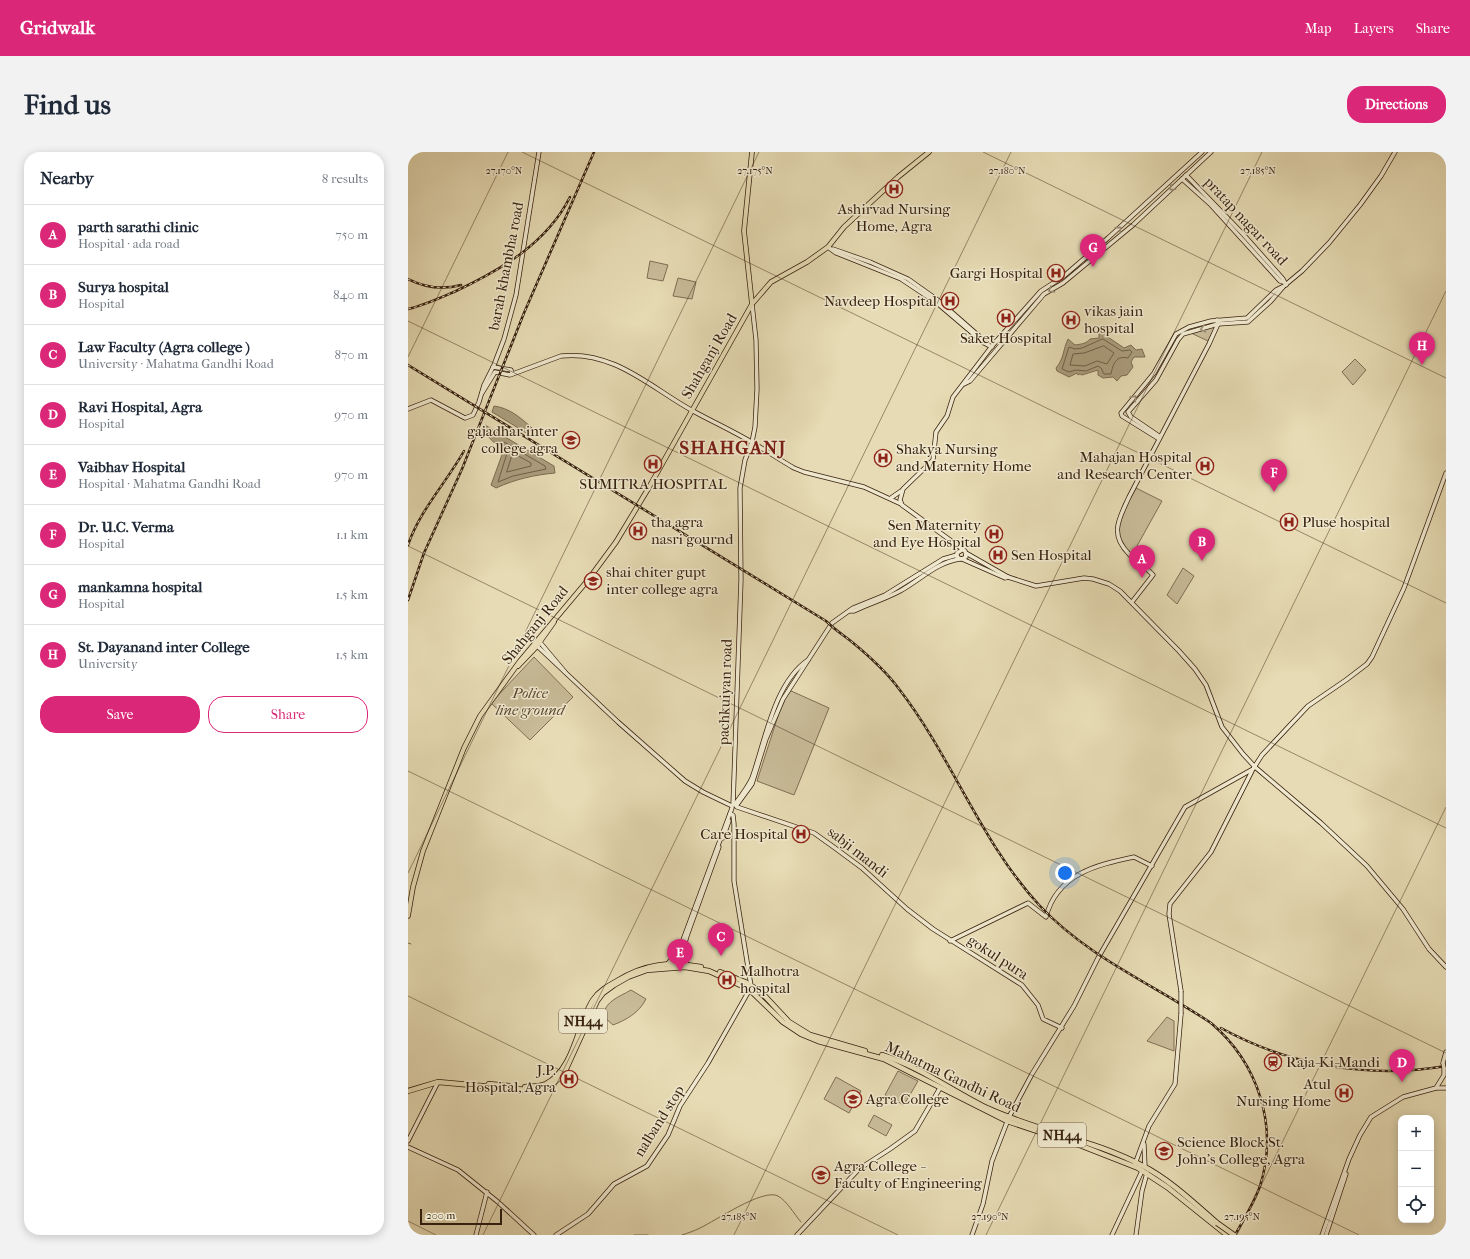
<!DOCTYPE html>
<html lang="en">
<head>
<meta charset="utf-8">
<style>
	:root { --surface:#fff; --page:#f2f2f3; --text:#1f2937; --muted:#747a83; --line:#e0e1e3; --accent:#db2777 }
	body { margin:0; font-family:"IM FELL French Canon",serif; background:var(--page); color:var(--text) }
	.controls { position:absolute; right:12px; bottom:12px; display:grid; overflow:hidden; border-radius:8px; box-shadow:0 2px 10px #0003 }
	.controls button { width:36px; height:36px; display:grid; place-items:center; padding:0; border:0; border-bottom:1px solid var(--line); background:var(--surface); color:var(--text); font:20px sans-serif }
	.scale { position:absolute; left:12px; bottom:10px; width:82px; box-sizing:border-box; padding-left:4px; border:2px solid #37210f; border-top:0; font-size:11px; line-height:14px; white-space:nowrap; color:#37210f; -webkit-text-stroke:3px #efe8ce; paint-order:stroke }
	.you { position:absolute; left:657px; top:721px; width:14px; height:14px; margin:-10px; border:3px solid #fff; border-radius:50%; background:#1a73e8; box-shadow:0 0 0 6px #1a73e833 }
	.badge { display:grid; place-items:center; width:26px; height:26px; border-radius:50%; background:var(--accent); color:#fff; font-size:13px; font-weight:700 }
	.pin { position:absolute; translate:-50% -33px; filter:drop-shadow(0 1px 2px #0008) }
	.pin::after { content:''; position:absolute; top:21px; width:14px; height:12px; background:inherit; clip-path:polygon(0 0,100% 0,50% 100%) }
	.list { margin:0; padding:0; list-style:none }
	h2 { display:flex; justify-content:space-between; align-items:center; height:52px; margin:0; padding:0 16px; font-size:17px }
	h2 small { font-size:13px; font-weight:400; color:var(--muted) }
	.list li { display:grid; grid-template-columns:26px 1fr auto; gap:12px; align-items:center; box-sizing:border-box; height:60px; padding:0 16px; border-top:1px solid var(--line) }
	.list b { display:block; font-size:15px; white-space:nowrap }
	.list p { margin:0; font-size:13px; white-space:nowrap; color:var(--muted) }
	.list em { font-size:13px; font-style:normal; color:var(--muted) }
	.actions { display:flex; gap:8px; padding:12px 16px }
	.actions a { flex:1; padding:9px 0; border:1px solid var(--accent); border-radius:16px; text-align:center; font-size:14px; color:var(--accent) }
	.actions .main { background:var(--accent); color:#fff }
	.icon { flex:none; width:22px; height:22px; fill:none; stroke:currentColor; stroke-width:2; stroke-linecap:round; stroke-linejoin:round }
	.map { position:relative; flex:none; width:1038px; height:1083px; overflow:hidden; border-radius:16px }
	header { display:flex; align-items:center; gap:24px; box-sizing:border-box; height:56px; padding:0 20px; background:var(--accent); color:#fff }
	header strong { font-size:19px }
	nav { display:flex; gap:22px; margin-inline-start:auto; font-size:14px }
	.intro { display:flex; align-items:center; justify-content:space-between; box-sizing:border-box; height:96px; padding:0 24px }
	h1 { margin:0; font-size:28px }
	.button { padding:10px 18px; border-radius:16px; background:var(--accent); color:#fff; font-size:14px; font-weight:700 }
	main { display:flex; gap:24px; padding:0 24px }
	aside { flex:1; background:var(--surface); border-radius:16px; box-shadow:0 2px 10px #0003 }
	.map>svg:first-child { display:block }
	.green { fill:#c8bb98; stroke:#806e54 }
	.water { fill:#aa9c7c; stroke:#7c6b50 }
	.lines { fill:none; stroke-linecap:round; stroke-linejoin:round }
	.shore { stroke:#705e46; stroke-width:1 }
	.stream { stroke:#7c6b50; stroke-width:1 }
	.secondary-casing { stroke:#37210f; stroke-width:5 }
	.primary-casing { stroke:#37210f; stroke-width:5.5 }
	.highway-casing { stroke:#37210f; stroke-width:6 }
	.secondary { stroke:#efe8ce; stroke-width:3.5 }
	.primary { stroke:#e6dbb4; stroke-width:4 }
	.highway { stroke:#e6dbb4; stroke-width:4.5 }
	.rail-casing { stroke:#37210f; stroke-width:2.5 }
	.rail { stroke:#efe8ce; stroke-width:1; stroke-dasharray:3; stroke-linecap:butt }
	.secondary-bridge-casing { stroke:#37210f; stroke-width:5; stroke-linecap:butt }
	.highway-bridge-casing { stroke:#37210f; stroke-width:6; stroke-linecap:butt }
	.secondary-bridge { stroke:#efe8ce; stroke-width:3.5 }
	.highway-bridge { stroke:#e6dbb4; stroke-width:4.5 }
	.oneway { stroke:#9c8e78 }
	.ticks { fill:none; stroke:#37210f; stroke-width:1; stroke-opacity:0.45 }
	.labels { text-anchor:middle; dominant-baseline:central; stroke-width:3; stroke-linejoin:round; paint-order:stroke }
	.shield { fill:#efe8ce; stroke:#6e5d48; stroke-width:1 }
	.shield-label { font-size:14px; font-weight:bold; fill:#37210f }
	.poi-label { font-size:15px; fill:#37210f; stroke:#efe8ce; text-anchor:start }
	.street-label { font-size:15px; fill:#37210f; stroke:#efe8ce }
	.park-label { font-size:15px; font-style:italic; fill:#5b4831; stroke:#efe8ce }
	.district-label { font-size:19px; font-weight:bold; letter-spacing:1px; fill:#7a1f14; stroke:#efe8ce }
	.ticks-label { font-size:10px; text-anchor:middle; fill:#37210f; stroke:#efe8ce; stroke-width:3; stroke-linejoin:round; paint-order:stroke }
</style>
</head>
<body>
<header>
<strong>Gridwalk</strong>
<nav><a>Map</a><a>Layers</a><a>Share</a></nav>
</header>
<div class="intro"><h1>Find us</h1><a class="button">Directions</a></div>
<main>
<aside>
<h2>Nearby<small>8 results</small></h2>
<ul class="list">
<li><span class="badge">A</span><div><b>parth sarathi clinic</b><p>Hospital · ada road</p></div><em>750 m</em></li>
<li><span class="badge">B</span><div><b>Surya hospital</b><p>Hospital</p></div><em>840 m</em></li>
<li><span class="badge">C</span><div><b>Law Faculty (Agra college )</b><p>University · Mahatma Gandhi Road</p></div><em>870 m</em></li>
<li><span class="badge">D</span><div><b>Ravi Hospital, Agra</b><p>Hospital</p></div><em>970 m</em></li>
<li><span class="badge">E</span><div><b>Vaibhav Hospital</b><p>Hospital · Mahatma Gandhi Road</p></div><em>970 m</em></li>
<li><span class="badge">F</span><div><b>Dr. U.C. Verma</b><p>Hospital</p></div><em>1.1 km</em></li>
<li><span class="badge">G</span><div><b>mankamna hospital</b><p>Hospital</p></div><em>1.5 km</em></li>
<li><span class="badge">H</span><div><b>St. Dayanand inter College</b><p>University</p></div><em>1.5 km</em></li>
</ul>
<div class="actions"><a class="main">Save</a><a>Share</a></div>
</aside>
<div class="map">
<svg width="1038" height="1083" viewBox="0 0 1038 1083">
	<rect width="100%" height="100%" fill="#e6dbb4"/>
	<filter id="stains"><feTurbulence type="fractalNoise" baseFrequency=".005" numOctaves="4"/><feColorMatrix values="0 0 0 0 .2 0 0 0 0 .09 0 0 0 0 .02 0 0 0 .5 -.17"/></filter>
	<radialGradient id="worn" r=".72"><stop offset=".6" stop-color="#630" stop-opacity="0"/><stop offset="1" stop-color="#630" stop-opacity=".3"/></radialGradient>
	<g class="green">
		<polygon points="242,109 260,113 255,129 239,126"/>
		<polygon points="270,126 288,130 284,147 265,144"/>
		<polygon points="808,174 800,189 783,181"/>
		<polygon points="947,207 958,218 945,233 934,220"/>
		<path d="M728,336L754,349L724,403C720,398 714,394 712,388C703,372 720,350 728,336Z"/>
		<polygon points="775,416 786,424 769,452 759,443"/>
		<polygon points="126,505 165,545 122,588 83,551"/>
		<polygon points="381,538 421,556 386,643 349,629 371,561"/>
		<path d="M223,838L238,847C231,861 218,868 205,873L195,864C197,849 211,845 223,838Z"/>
		<polygon points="759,865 766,869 766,899 739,889"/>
		<polygon points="490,919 510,929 496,953 477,943"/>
		<polygon points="428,925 453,939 441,961 416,947"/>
		<polygon points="466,963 484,973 478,984 460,974"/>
	</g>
	<g class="water">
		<path d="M694,181L716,196L723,193L728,198L734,197L737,205H726L723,210L725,215L719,223L713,224L709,229L705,225L695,226L690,223V218L674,223L672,222L670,223L669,221L661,225L649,219L648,216C656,207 655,197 660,187L667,193C673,192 678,192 682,187L691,186V182Z"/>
		<path d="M86,254C101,256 112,265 124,276L120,282L84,260Z"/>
		<path d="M77,273L146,314L147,321C126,323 108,327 88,336L83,333L95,300L73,277Z"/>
	</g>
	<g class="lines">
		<g class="shore">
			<path d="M695,187L714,199L722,198L724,200L720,206C708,203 705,212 703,222H696L693,216L690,214L678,219L668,218L661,220L654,217L661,195L667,197L674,196Z"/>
			<polygon points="696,194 706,201 699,212 689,209 677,214 662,213 665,202 676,201"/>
			<polygon points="96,290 137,314 138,317 105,324 90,330 99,301 95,292"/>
			<polygon points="105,301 123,311 123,314 99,320"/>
		</g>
		<g class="stream">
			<polyline points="0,791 3,792"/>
			<polyline points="226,1083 240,1083"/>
			<path d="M274,1083C280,1081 286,1079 292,1076C307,1069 355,1036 370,1044C379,1049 386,1062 393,1070"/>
		</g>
		<defs>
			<g id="secondary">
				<polyline points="778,23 834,81 875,127 878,133"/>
				<polyline points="774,27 803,53 872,129 875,130"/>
				<polyline points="420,95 428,101 493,127 529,151 576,191 584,195"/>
				<polyline points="425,97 462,110 500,127 531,149 580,192"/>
				<polyline points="85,215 103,218 104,221"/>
				<polyline points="556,232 562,229 636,142 655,131 725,73 803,0"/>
				<path d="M74,241L87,220L102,223L153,204C206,198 243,236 285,259C305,270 325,279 345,291C359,299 372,308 386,316L396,320L456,335L493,352"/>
				<polyline points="0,257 23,248 57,266 65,263 71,250 76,233 86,213 96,187 108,143 131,0"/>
				<polyline points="751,284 723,265 720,260 748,228 770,188 775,182 810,172 840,170 862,150 875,135"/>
				<polyline points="751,287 714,264 713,261 746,221 768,182 781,175 803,169 839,166 868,138 876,134 894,119 921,91 952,53 973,24 987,0"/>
				<polyline points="483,346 493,339"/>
				<polyline points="554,398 549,401 549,405 553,407 558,405 557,399 494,353 492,348 495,337 525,308 528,280 539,264 545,245 584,194 633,139 656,124 700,86 794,0"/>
				<polyline points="558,401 600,425"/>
				<polyline points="554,407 597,426 600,425 628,434 676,426 685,427 701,432 712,439 771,499 787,517 798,533 814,575 835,602 847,615 913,671 959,714 995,757 1021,797 1038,815"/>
				<path d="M724,450L745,423C738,415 728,410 721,402C701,382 711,367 721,345L801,192L810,172L809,168"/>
				<path d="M442,459H446C461,452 477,447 492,439C512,428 529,410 552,407"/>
				<polyline points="130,488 157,520"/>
				<polyline points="127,492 210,570 277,629 295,640 324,654"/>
				<path d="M327,652C333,644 340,635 344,626C357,590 366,531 400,508"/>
				<polyline points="325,653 333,428 332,336 337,308 344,290 347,275 349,237 348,188 344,152"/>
				<polyline points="328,654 344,632 358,587 375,547 424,471 445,456 477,443 535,407 549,403"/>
				<polyline points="329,655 406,681 427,696 454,716 499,757 525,777 614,833 630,853 635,867 654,876"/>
				<polyline points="322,662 325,663 326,672 326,729 343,834"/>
				<polyline points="315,686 321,669"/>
				<path d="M542,789L620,751L638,765C649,722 688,713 726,705L744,714"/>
				<polyline points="270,814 279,784 311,695"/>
				<polyline points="267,815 276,785 324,656"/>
				<polyline points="773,839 761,762 762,752 803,700 844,619"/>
				<polyline points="1035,911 1038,900"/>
				<polyline points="1029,936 1038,936"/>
				<polyline points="0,989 30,930"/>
				<polyline points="736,992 737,1015"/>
				<polyline points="0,995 50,1018 90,1050 126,1083"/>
				<polyline points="727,1012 741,974 767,932 773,862"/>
				<polyline points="68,1083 79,1040"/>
				<polyline points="148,1083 180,1062 206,1032 239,1014 260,983 272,954 300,911 342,837"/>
				<polyline points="389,1083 451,1017 482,997 507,979 532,936"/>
				<polyline points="564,1083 575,1052 584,1009 601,965 624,922 666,854 690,806 777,655 845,617 854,603 900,554 938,528 959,512 964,505 996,436 1038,321"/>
				<polyline points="704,1083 734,1019"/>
				<polyline points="728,1083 734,1039 739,1021"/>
				<polyline points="914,1083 941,1007 952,983 963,965 995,945 1028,936 1036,923 1036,916"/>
				<polyline points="918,1083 938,1022"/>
			</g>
			<g id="primary">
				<polyline points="344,0 336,79 344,152"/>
				<polyline points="110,514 129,494 146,470"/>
				<polyline points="0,764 5,735 15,699 56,596 72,564 112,509 180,428 208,390 240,337 344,152 363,130 399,110 420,95 436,75 490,25 521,0"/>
			</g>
			<g id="highway">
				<polyline points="274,799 274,807 279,813"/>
				<polyline points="260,812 271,800"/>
				<polyline points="312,820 337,830 353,840 381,870 402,883 457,899"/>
				<path d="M474,903C511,914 544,939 579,956C629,979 686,988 735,1014C762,1028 786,1051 809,1071"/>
				<polyline points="81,932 101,934"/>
				<path d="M117,935C124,934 131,935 138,932C167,916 169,873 185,848C191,839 200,834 209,829C236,812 262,809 293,815"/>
				<path d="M0,939L30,930L120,938C137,938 149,932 158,917L189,849L195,841L206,833L220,825L239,818L277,815L301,819L341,837L375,870L393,882L410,889L476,907L599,969L674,994L730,1016L759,1035L819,1083"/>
			</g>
		</defs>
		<use href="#secondary" class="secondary-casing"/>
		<use href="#primary" class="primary-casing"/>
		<use href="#highway" class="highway-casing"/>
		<use href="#secondary" class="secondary"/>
		<use href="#primary" class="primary"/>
		<use href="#highway" class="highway"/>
		<defs>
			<g id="rail">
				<path d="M0,127C16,135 35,138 53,133"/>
				<path d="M0,157C17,153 32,146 48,139C93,118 139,91 162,45"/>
				<path d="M0,213L418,469C426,477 435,483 444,490C461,504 478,519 491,537C544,605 573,691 632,754C681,806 745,832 803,871C850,911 871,974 852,1034C846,1051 836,1067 827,1083"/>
				<path d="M0,393C12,358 38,331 56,299"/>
				<polyline points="0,448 16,401 54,317 116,161 186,0"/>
				<path d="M813,876C882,914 961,927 1038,914"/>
			</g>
		</defs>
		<use href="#rail" class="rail-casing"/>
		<use href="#rail" class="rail"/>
		<defs>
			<g id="secondary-bridge">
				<polyline points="773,839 773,862"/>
				<polyline points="1035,911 1036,916"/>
			</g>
			<polyline id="highway-bridge" points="809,1071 826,1083"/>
		</defs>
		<use href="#secondary-bridge" class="secondary-bridge-casing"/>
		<use href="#highway-bridge" class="highway-bridge-casing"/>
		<use href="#secondary-bridge" class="secondary-bridge"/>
		<use href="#highway-bridge" class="highway-bridge"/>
	</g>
	<defs><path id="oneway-chevron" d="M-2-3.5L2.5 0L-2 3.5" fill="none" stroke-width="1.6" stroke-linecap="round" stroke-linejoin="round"/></defs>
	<g class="oneway">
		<use href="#oneway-chevron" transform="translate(764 36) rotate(137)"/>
		<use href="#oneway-chevron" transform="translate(711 77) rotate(-42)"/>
		<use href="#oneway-chevron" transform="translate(643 138) rotate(148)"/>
		<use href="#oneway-chevron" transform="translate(795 177) rotate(166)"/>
		<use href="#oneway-chevron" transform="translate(726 246) rotate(-48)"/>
	</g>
	<path class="ticks" d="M114,0L1038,451M575,0L1038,226M1036,0L1038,1M0,169L1038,676M0,205L100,0M0,394L1038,901M0,619L951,1083M0,721L351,0M0,844L490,1083M0,1069L28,1083M75,1083L603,0M326,1083L854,0M578,1083L1038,139M829,1083L1038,655"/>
	<defs>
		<symbol id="hospital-ring" viewBox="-11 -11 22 22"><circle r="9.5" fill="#efe8ce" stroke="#8f2418" stroke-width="1.5"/><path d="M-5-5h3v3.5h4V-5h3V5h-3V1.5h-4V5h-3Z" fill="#8f2418"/></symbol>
		<symbol id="university-ring" viewBox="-11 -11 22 22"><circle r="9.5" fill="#efe8ce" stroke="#8f2418" stroke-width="1.5"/><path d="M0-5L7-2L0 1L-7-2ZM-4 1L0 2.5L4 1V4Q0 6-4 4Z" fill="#8f2418"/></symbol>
		<symbol id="station-ring" viewBox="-11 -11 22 22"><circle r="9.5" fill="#efe8ce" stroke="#8f2418" stroke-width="1.5"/><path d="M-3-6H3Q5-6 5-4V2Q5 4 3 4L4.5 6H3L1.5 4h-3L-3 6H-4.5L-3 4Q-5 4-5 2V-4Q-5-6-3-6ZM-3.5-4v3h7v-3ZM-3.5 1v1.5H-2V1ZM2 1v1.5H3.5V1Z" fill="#8f2418"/></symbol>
	</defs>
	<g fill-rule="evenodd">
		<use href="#hospital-ring" x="476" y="27" width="20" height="20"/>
		<use href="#hospital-ring" x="638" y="111" width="20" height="20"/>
		<use href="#hospital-ring" x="532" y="139" width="20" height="20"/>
		<use href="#hospital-ring" x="588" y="156" width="20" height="20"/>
		<use href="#hospital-ring" x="653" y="158" width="20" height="20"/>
		<use href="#university-ring" x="153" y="278" width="20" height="20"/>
		<use href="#hospital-ring" x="465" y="296" width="20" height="20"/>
		<use href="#hospital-ring" x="235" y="302" width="20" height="20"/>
		<use href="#hospital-ring" x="787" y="304" width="20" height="20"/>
		<use href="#hospital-ring" x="871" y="360" width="20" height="20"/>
		<use href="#hospital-ring" x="220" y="369" width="20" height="20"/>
		<use href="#hospital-ring" x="576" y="372" width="20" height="20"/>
		<use href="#hospital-ring" x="580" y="393" width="20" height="20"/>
		<use href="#university-ring" x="175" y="419" width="20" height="20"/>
		<use href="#hospital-ring" x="383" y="672" width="20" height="20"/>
		<use href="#hospital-ring" x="309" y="818" width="20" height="20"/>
		<use href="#station-ring" x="855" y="900" width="20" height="20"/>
		<use href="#hospital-ring" x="151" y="917" width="20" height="20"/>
		<use href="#hospital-ring" x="926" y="931" width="20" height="20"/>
		<use href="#university-ring" x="435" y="937" width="20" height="20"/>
		<use href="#university-ring" x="746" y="989" width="20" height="20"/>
		<use href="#university-ring" x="403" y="1013" width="20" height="20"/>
	</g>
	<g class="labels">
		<g class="shield">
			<rect x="151" y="857" width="48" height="24" rx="3"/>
			<rect x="630" y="971" width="48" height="24" rx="3"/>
		</g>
		<g class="shield-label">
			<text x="175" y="869">NH44</text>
			<text x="654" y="983">NH44</text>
		</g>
		<g class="poi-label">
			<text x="486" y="57" text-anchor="middle">Ashirvad Nursing<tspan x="486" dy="17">Home, Agra</tspan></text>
			<text x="635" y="121" text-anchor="end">Gargi Hospital</text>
			<text x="529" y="149" text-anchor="end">Navdeep Hospital</text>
			<text x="676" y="159">vikas jain<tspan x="676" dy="17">hospital</tspan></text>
			<text x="598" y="186" text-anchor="middle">Saket Hospital</text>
			<text x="150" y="279" text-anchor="end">gajadhar inter<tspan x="150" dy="17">college agra</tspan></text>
			<text x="488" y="297">Shakya Nursing<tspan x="488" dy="17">and Maternity Home</tspan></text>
			<text x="784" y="305" text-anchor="end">Mahajan Hospital<tspan x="784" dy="17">and Research Center</tspan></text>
			<text x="245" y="332" text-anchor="middle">SUMITRA HOSPITAL</text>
			<text x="243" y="370">tha agra<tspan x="243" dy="17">nasri gournd</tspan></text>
			<text x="894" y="370">Pluse hospital</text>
			<text x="573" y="373" text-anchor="end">Sen Maternity<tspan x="573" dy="17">and Eye Hospital</tspan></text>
			<text x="603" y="403">Sen Hospital</text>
			<text x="198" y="420">shai chiter gupt<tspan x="198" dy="17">inter college agra</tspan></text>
			<text x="380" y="682" text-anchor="end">Care Hospital</text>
			<text x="332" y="819">Malhotra<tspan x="332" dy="17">hospital</tspan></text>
			<text x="878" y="910">Raja-Ki-Mandi</text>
			<text x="148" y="918" text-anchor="end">J.P.<tspan x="148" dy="17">Hospital, Agra</tspan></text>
			<text x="923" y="932" text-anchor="end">Atul<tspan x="923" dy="17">Nursing Home</tspan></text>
			<text x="458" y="947">Agra College</text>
			<text x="769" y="990">Science Block St.<tspan x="769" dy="17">John's College, Agra</tspan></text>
			<text x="426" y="1014">Agra College -<tspan x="426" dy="17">Faculty of Engineering</tspan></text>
		</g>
		<g class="street-label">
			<text transform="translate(838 69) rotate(47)">pratap nagar road</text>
			<text transform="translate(98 114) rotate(-79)">barah khambha road</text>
			<text transform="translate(301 204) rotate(-60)">Shahganj Road</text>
			<text transform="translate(127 473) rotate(-51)">Shahganj Road</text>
			<text transform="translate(317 540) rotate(-88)">pachkuiyan road</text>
			<text transform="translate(450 700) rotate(38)">sabji mandi</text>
			<text transform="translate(590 805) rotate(33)">gokul pura</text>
			<text transform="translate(545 925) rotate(25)">Mahatma Gandhi Road</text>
			<text transform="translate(251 969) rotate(-58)">nalband stop</text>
		</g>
		<g class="park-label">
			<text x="122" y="541">Police<tspan x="122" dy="17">line ground</tspan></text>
		</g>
		<g class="district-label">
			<text x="325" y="296">SHAHGANJ</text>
		</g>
	</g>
	<g class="ticks-label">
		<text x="96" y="22">27.170°N</text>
		<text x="347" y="22">27.175°N</text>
		<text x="599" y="22">27.180°N</text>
		<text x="850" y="22">27.185°N</text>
		<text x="331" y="1068">27.185°N</text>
		<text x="582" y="1068">27.190°N</text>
		<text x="834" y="1068">27.195°N</text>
	</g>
	<rect width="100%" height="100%" filter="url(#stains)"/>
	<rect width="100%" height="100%" fill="url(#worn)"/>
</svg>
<div class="controls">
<button>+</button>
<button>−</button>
<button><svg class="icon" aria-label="locate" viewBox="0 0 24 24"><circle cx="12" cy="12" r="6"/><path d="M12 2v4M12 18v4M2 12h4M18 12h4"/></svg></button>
</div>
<div class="scale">200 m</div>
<div class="you"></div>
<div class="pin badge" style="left:734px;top:426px">A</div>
<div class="pin badge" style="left:794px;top:409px">B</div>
<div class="pin badge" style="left:313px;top:804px">C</div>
<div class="pin badge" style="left:994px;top:930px">D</div>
<div class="pin badge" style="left:272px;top:820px">E</div>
<div class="pin badge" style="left:866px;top:340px">F</div>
<div class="pin badge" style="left:685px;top:115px">G</div>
<div class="pin badge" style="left:1014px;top:213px">H</div>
</div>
</main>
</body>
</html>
